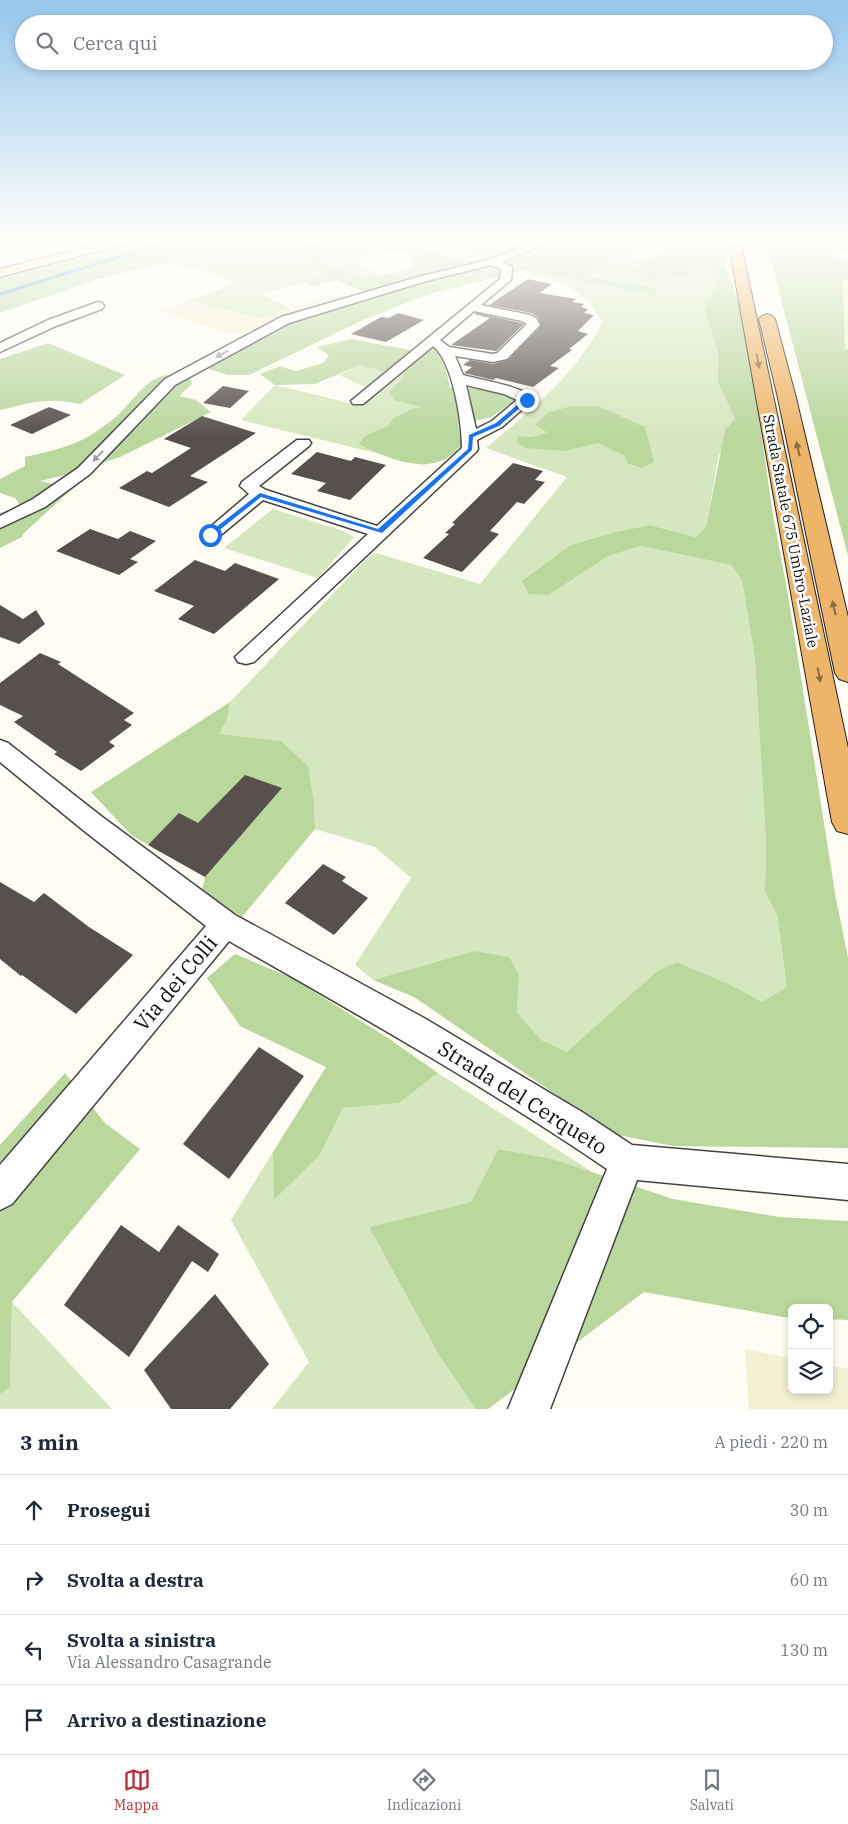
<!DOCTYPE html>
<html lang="it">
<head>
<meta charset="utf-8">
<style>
	:root { --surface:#fff; --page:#f2f2f3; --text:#1f2937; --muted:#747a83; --line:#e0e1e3; --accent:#b82f3a }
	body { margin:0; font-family:"IBM Plex Serif",serif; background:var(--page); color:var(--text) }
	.controls { position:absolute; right:15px; bottom:15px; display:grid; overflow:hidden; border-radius:8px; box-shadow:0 2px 8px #0003 }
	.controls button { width:45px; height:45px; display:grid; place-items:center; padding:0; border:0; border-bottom:1px solid var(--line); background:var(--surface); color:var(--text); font:25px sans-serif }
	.stop { position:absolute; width:15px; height:15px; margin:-11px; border:4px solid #1a73e8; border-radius:50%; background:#fff }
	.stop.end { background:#1a73e8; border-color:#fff; box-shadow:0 1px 5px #0008 }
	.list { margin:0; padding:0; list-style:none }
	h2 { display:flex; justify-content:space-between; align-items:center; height:65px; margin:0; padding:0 20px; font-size:21px }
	h2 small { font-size:16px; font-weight:400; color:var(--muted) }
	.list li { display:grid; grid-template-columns:32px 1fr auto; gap:15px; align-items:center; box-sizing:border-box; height:70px; padding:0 20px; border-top:1px solid var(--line) }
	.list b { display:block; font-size:19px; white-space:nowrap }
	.list p { margin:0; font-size:16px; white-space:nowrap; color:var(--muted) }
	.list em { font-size:16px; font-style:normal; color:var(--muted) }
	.icon { flex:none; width:28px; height:28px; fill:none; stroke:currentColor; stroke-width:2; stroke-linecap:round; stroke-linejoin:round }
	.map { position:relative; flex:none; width:848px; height:1409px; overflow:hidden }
	.search { position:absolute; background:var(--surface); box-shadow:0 2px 8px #0003; left:15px; right:15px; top:15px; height:55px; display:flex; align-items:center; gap:12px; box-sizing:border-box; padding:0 18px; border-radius:28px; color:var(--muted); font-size:19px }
	.sheet { height:345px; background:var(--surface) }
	nav { display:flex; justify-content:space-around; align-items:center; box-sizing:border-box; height:70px; border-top:1px solid var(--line); background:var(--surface); font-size:14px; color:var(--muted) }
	nav a { display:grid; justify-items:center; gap:2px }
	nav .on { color:var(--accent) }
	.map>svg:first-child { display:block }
	.farmland { fill:#f3f0d4 }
	.green { fill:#d5e7be }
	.forest { fill:#bad79e }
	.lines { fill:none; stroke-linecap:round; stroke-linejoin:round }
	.stream { stroke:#4697c5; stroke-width:3 }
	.building { fill:#58504d }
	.minor-casing { stroke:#434343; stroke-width:3 }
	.secondary-casing { stroke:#323232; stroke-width:2 }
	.trunk-casing { stroke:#212121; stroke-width:2 }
	.minor { fill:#fff; fill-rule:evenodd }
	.secondary { fill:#faf0b2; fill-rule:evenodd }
	.trunk { fill:#eeb56a; fill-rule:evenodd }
	.oneway { fill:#9f9f9f }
	.oneway2 { fill:#8a6b42 }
	.route { fill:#1a73e8 }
	.labels { text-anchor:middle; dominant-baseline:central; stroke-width:5; stroke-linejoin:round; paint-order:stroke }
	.far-street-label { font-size:15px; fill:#101010; stroke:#fff }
	.near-street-label { font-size:21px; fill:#101010; stroke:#fff }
</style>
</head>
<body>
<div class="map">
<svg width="848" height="1409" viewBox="0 0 848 1409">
	<rect width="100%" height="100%" fill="#fefcf3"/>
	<g class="farmland">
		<polygon points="428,240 453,240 444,241 478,245 460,256 429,250 436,243"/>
		<polygon points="848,280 848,349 845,349 843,281"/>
		<polygon points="342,295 353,299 256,332 250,330 235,334 225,333 159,311 187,301 260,318 325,297"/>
		<polygon points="745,1349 792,1358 792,1390 829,1390 829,1366 848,1369 848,1409 749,1409"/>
	</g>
	<g class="green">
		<path d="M374,240H428L436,243L429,250L460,256L478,245L503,250C477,264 449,258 422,252C410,249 399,246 387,247V251L352,261L384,276L364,279L324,262L328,276L261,294L290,308L260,318L187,301L229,286L233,282L206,272L168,263L216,247L227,251L298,259L342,253Z"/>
		<path d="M616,256L646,261L630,271L700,264L709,270L717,285L704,308L718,353V382L735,419L718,458L706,527L695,537L650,525L615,532L571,545L550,561L549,595L608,556L641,546L731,565L742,580L755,658L766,842L765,892L777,915L787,987L762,1003L731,985L677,962L657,971L567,1053L541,1040L517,1012L519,975L474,951L373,980L355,965L411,878L375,847L315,829L314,804L219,734L227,720L230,702L367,558L376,553L480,584L567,477L486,448C529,412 577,374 602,322L588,301L565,284L523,272L524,270L655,294V288L590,278Z"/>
		<polygon points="430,347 444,361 447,458 424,465 241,420 275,385 353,404 364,402"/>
		<polygon points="360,365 385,372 365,387 339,375"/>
		<polygon points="273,509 344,531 354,537 318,578 224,548"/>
		<polygon points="438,1073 594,1173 553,1159 498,1149 471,1202 369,1227 440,1357 476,1409 272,1409 309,1362 231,1220 273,1152 275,1199 320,1155 343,1108 399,1103"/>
		<polygon points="12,1302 112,1409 0,1409 0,1394 10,1387"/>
	</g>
	<g class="forest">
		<path d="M139,240H295C312,248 333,244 352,248L319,260L364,279L408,270L414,265L408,253L387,251V247C415,243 442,260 471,259C497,257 520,240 546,240V243L566,240H725L727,252L726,264L746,329L773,515L788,595L836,899L848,957V1148L673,1146L613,1134L414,997L373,980L474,951L509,957L519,975L517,1012L541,1040L567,1052L657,971L677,962L731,985L762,1002L787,987L777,915L765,892L766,842L755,658L742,580L731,565L641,546L608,556L549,595L529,594L522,581L571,545L615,532L650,525L695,537L706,527L725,430L735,419L718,382V353L704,308L717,285L709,270L700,264L688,274L651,281L629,271L665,250L644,245L628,257L616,256L590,277L655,288L656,295L524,270L426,295L361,321L249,375H228L209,369L215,363L282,326L367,293L336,280L312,286L303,282L327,276L306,266L307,263L316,260L227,251L216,247L182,259L98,279L0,313V278Z"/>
		<polygon points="761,240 848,240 848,252 833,252 835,256 848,260 848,280 843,281 845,349 848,349 848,556 769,253 761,246"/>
		<polygon points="351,339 411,350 385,372 360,365 315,384 275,385 260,374 280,366 296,371 323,363 329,355 317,347"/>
		<path d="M48,343L125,375L80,404C47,397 32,402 0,410V359Z"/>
		<path d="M430,347L435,348L444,361L450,388C474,387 495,391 517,400L491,417L458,425L462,445C458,449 453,455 447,458C421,473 384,457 359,444L364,437L388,426L394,418L411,409L421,407L394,400L389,392L404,377L403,369Z"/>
		<path d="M166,375L190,377L192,384L179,396L196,400L211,412L120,457L73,473L40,481L73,488L23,534L22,537L0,548V513L17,507L19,504L15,498L0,493V479L25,466V457C44,453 74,446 91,435C100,429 111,422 119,414C134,400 145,379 166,375Z"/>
		<polygon points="572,406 598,406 645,427 654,462 642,468 627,463 625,456 598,443 565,451 526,448 516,442 518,436 531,437 548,433 535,425 549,412"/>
		<polygon points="230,702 227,720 219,734 281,741 308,766 314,804 315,829 242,917 202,891 205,877 131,835 91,792"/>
		<polygon points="235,954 292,978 388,1038 438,1073 399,1103 343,1108 320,1155 274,1200 273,1152 326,1067 240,1026 207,978"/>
		<polygon points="65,1073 105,1123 140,1149 12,1302 10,1387 0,1394 0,1145"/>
		<polygon points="498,1149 553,1159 673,1199 779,1217 848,1221 848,1320 829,1319 829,1308 792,1308 792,1318 783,1317 644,1292 488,1409 476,1409 440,1357 369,1227 471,1202"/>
	</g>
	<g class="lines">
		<polyline class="stream" points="0,294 173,240"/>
	</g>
	<g class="building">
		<polygon points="528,279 552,284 540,293 576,299 572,302 584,304 581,307 588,309 584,313 594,315 578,331 588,334 569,349 572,350 550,366 559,368 533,387 496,378 493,380 464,373 472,367 463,365 470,360 493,364 508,360 541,326 538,317 531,313 489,305"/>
		<polygon points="398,313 424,320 386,342 351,334 381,317 389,318"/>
		<polygon points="476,313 521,323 524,324 496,351 451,345 490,318 474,314"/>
		<polygon points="223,386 249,391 230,408 203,403"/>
		<polygon points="49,407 71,415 32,434 10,425"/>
		<polygon points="202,416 256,433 190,476 208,482 169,507 119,488 147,471 152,473 191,448 164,439"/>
		<polygon points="317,452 351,461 355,457 386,465 350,500 317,491 326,483 291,474"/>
		<polygon points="513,463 543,471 535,480 545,482 524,504 517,502 490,531 499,534 462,572 423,558 449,534 445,533 455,524 452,523"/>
		<polygon points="90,529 118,539 130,531 156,541 130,559 138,562 119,575 56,551"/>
		<polygon points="195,560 225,571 235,563 279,579 214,634 178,619 194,606 154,591"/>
		<polygon points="0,605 23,619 36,610 45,624 19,644 0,637"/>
		<polygon points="40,653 61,662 58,664 134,713 124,720 132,725 109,742 115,746 81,771 54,754 57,752 14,722 23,716 0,705 0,683"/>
		<polygon points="245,775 282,788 205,877 148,845 179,813 198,823"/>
		<polygon points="323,864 346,877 342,881 368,898 334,935 285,903"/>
		<polygon points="0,882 34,902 44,893 89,927 133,955 76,1014 22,975 21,976 0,959"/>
		<polygon points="259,1047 304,1076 229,1179 183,1144"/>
		<polygon points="121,1225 159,1252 178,1225 219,1254 208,1272 192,1261 129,1357 64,1305"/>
		<polygon points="215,1294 269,1364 230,1409 171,1409 144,1370"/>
	</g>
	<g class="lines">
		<defs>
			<g id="minor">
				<path d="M530,240H552L551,242C534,246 519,255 502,262L512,267L511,280L481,305L530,315L536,318L540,325L507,359L493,362L455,356L463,375C480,380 524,386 534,399L502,427L477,440L478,449L476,452L254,662L246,664L238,662L235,657L368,534L263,500L216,539L210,540L204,539L201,535L249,494L240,486L242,482L297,440H309L311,443L309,446L259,486L266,490L377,526L462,448C462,423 453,361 433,346L363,404H353L351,401L500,279L501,269L491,265L426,281L289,323L175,385L90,474L45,507L0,528V516L33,499L78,468L165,379L281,317L418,277L488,260L520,248ZM474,311L522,321L527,324L497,353L493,354L449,347L440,340ZM466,385L504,394L517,400L492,421L476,429Z"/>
				<polygon points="98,302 102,303 104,306 102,309 56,326 0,352 0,343 48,320"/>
				<path d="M0,740L8,743L101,816L235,915L424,1018L582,1112L632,1145L848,1164V1200L637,1180L550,1409H508L607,1169C485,1086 357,1014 229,941L12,1204L0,1210V1165L206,926L83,830L0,762Z"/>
			</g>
			<polygon id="secondary" points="112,240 131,240 129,243 0,277 0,269"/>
			<g id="trunk">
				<polygon points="728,240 740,240 848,748 848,834 837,831 832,822"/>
				<polygon points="767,314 772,316 775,319 796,398 848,617 848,682 839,679 835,673 778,398 759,319 762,316"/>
			</g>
		</defs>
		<use href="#minor" class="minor-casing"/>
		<use href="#secondary" class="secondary-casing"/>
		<use href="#trunk" class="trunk-casing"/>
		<use href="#minor" class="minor"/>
		<use href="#secondary" class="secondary"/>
		<use href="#trunk" class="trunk"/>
	</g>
	<defs><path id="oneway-solid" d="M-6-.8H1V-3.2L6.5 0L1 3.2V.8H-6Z" transform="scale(1.25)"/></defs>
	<g class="oneway">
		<use href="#oneway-solid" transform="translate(222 354) rotate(152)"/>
		<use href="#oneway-solid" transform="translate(98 456) rotate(134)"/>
	</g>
	<g class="oneway2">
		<use href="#oneway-solid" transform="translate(758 361) rotate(79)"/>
		<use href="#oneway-solid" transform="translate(798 449) rotate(-103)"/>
		<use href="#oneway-solid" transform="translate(834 608) rotate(-103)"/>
		<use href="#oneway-solid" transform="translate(819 675) rotate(79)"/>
	</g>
	<linearGradient id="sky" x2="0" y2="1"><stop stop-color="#95c6ec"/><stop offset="0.55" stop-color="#fffefa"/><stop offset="1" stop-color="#fffefa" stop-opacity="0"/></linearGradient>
	<rect width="848" height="437" fill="url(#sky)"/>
	<polygon class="route" points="525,398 529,400 499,426 473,437 472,450 382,533 261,497 212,536 206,535 260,493 378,529 468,449 469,435 496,423"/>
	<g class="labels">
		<g class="far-street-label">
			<text transform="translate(791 531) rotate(79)">Strada Statale 675 Umbro-Laziale</text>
		</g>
		<g class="near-street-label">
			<text transform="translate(175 983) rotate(-50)">Via dei Colli</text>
			<text transform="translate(523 1097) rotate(32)">Strada del Cerqueto</text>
		</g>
	</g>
</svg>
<div class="controls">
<button><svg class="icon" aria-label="locate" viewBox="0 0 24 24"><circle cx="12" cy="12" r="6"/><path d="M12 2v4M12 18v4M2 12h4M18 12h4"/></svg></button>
<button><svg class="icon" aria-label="layers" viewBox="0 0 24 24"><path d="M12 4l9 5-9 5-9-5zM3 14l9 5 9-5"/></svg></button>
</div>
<div class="stop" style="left:210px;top:535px"></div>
<div class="stop end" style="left:527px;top:400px"></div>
<div class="search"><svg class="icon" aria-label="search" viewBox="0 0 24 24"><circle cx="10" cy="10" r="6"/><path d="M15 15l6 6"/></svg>Cerca qui</div>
</div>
<section class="sheet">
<h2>3 min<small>A piedi · 220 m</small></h2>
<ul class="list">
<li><svg class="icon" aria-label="ahead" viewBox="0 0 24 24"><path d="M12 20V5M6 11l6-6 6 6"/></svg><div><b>Prosegui</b></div><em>30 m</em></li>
<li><svg class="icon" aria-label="right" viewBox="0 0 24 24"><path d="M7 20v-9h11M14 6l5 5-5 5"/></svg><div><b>Svolta a destra</b></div><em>60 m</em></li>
<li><svg class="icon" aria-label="left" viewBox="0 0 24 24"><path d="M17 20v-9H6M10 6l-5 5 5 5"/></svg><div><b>Svolta a sinistra</b><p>Via Alessandro Casagrande</p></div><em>130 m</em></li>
<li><svg class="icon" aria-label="arrive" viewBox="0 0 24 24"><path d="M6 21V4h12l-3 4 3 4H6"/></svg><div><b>Arrivo a destinazione</b></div></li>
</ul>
</section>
<nav>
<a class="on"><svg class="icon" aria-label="map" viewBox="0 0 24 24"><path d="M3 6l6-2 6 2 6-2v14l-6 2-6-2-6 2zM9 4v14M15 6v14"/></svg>Mappa</a>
<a><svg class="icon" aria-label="directions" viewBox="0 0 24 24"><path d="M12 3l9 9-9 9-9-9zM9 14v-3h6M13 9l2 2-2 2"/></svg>Indicazioni</a>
<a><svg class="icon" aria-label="saved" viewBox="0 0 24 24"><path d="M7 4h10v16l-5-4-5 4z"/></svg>Salvati</a>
</nav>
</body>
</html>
